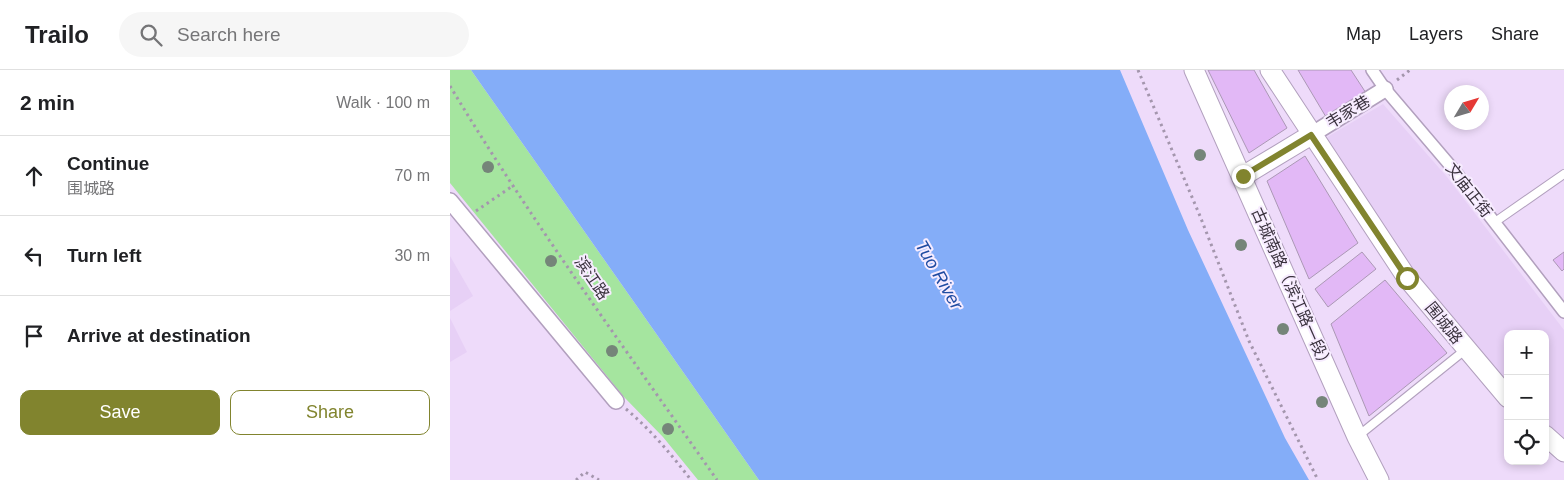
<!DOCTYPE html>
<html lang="en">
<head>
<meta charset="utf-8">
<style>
	:root { --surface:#fff; --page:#f6f6f6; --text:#202124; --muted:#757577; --line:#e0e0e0; --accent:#81842e }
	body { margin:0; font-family:Helvetica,"Noto Sans SC",sans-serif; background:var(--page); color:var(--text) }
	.controls { position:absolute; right:15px; bottom:15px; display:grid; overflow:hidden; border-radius:10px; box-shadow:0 2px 8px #0003 }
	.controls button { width:45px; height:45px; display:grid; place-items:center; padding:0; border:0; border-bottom:1px solid var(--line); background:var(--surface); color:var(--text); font:25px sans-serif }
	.compass { position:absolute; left:994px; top:15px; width:45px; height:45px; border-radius:50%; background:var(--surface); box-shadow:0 2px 8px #0003; rotate:52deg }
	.stop { position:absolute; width:15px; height:15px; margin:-11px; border:4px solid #81842e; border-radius:50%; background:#fff }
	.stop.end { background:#81842e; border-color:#fff; box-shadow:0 1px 5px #0008 }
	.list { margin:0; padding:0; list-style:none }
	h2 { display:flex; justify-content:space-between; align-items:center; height:65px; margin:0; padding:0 20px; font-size:21px }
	h2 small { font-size:16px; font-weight:400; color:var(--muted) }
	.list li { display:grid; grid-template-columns:32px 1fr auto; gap:15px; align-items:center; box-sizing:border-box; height:80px; padding:0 20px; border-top:1px solid var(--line) }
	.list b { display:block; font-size:19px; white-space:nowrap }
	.list p { margin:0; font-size:16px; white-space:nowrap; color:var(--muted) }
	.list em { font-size:16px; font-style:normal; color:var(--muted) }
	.actions { display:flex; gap:10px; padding:15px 20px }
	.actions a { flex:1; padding:11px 0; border:1px solid var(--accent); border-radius:10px; text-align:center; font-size:18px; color:var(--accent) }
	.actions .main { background:var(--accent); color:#fff }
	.icon { flex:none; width:28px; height:28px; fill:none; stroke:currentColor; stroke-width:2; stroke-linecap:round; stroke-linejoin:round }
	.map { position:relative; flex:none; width:1114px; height:410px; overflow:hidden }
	header { display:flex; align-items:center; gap:30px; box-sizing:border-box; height:70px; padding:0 25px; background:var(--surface); border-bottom:1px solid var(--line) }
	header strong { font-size:24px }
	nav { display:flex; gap:28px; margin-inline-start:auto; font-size:18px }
	.search { width:350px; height:45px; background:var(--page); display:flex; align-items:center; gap:12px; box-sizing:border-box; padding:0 18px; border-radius:28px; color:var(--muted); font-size:19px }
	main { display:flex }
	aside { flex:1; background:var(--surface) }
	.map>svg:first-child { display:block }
	.built { fill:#e7d0f6 }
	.green { fill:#a5e59f }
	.water { fill:#84adf8 }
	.building { fill:#e2b8f6; stroke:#ab98b5 }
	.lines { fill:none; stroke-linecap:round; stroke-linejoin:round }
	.service-casing { stroke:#b2a0be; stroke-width:10 }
	.pedestrian-casing { stroke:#b2a0be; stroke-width:14 }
	.minor-casing { stroke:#b2a0be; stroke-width:18 }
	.tertiary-casing { stroke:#b2a0be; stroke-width:21 }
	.path { stroke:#a496ad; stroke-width:3; stroke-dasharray:2.5 4; stroke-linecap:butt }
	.service { stroke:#fff; stroke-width:8 }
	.pedestrian { stroke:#fff; stroke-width:11 }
	.minor { stroke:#fff; stroke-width:15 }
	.tertiary { stroke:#fff; stroke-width:19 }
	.tree { fill:#758579 }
	.route { stroke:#81842e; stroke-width:6 }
	.labels { text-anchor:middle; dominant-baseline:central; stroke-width:4; stroke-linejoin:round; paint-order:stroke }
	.street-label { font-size:16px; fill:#3a323e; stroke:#f7ecff }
	.water-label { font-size:18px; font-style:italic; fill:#204ca2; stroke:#f7ecff }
</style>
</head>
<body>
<header>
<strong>Trailo</strong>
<div class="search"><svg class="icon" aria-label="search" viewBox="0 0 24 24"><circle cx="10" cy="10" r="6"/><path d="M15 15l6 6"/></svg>Search here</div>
<nav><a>Map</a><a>Layers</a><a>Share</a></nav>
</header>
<main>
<aside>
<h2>2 min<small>Walk · 100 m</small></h2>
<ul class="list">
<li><svg class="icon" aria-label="ahead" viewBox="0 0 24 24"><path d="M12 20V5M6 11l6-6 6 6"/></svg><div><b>Continue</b><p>围城路</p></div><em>70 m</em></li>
<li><svg class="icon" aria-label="left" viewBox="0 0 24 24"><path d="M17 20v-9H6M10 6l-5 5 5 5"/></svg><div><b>Turn left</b></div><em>30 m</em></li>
<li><svg class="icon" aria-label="arrive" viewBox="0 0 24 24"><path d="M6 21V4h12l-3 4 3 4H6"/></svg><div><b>Arrive at destination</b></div></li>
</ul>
<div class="actions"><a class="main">Save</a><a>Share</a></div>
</aside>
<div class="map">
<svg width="1114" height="410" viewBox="0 0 1114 410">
	<rect width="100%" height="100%" fill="#eedbfa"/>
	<g class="built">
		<polygon points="933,34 997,107 1114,260 1114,370 1095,354 1095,264 1058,264 1058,317 965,204 874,69"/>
		<polygon points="0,186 23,226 0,241"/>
		<polygon points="0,248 17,282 0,292"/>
	</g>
	<polygon class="green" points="0,0 21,0 309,410 248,410 213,367 174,327 0,113"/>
	<polygon class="water" points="21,0 670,0 738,160 835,368 859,410 309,410"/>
	<g class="building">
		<polygon points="758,0 804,0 837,58 799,83"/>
		<polygon points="848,0 901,0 916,23 876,47"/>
		<polygon points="855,86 908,173 859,209 817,111"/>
		<polygon points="912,182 926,199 878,237 865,219"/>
		<polygon points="1114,182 1114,199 1112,201 1103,190"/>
		<polygon points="935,210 997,283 919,346 881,254"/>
	</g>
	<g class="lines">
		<defs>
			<g id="service">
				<polyline points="1045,152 1114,104"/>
				<polyline points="908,366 1015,280"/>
			</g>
			<polyline id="pedestrian" points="922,0 935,19 1004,100 1114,242"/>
			<g id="minor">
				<polyline points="861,65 935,19"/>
				<polyline points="0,131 166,331"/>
			</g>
			<g id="tertiary">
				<polyline points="744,0 907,367 929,410"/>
				<polyline points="820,0 957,208 1058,328"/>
				<polyline points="793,106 861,65"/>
				<polyline points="1095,365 1114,382"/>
			</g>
		</defs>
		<use href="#service" class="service-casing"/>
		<use href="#pedestrian" class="pedestrian-casing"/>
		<use href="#minor" class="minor-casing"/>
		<use href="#tertiary" class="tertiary-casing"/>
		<g class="path">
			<polyline points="688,0 750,146 799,271 868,410"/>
			<polyline points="947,10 960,0"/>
			<path d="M0,16C82,152 176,280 267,410"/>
			<polyline points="26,141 64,115"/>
			<path d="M176,339C201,360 221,384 241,410"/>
			<polyline points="126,410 135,402 149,410"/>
		</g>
		<use href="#service" class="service"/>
		<use href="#pedestrian" class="pedestrian"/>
		<use href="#minor" class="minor"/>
		<use href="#tertiary" class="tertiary"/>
	</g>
	<g class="tree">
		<circle cx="750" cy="85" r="6"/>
		<circle cx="38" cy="97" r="6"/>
		<circle cx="791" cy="175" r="6"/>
		<circle cx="101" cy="191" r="6"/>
		<circle cx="833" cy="259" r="6"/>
		<circle cx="162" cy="281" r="6"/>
		<circle cx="872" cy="332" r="6"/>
		<circle cx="218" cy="359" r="6"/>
	</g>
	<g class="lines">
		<polyline class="route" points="793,106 861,65 957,208"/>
	</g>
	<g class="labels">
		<g class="street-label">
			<text transform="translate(898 42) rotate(-31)">韦家巷</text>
			<text transform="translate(1019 120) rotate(52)">文庙正街</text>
			<text transform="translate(142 208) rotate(56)">滨江路</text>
			<text transform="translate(842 219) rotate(66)">古城南路（滨江路一段）</text>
			<text transform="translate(994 253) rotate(51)">围城路</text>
		</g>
		<g class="water-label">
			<text transform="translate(489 205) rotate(60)">Tuo River</text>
		</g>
	</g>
</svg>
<div class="controls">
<button>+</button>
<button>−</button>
<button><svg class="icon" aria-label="locate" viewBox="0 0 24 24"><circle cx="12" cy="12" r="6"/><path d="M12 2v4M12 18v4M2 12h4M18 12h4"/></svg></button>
</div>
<svg class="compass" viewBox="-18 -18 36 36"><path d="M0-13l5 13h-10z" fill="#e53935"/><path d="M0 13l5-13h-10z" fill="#757577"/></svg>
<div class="stop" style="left:957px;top:208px"></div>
<div class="stop end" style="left:793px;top:106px"></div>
</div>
</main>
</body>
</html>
